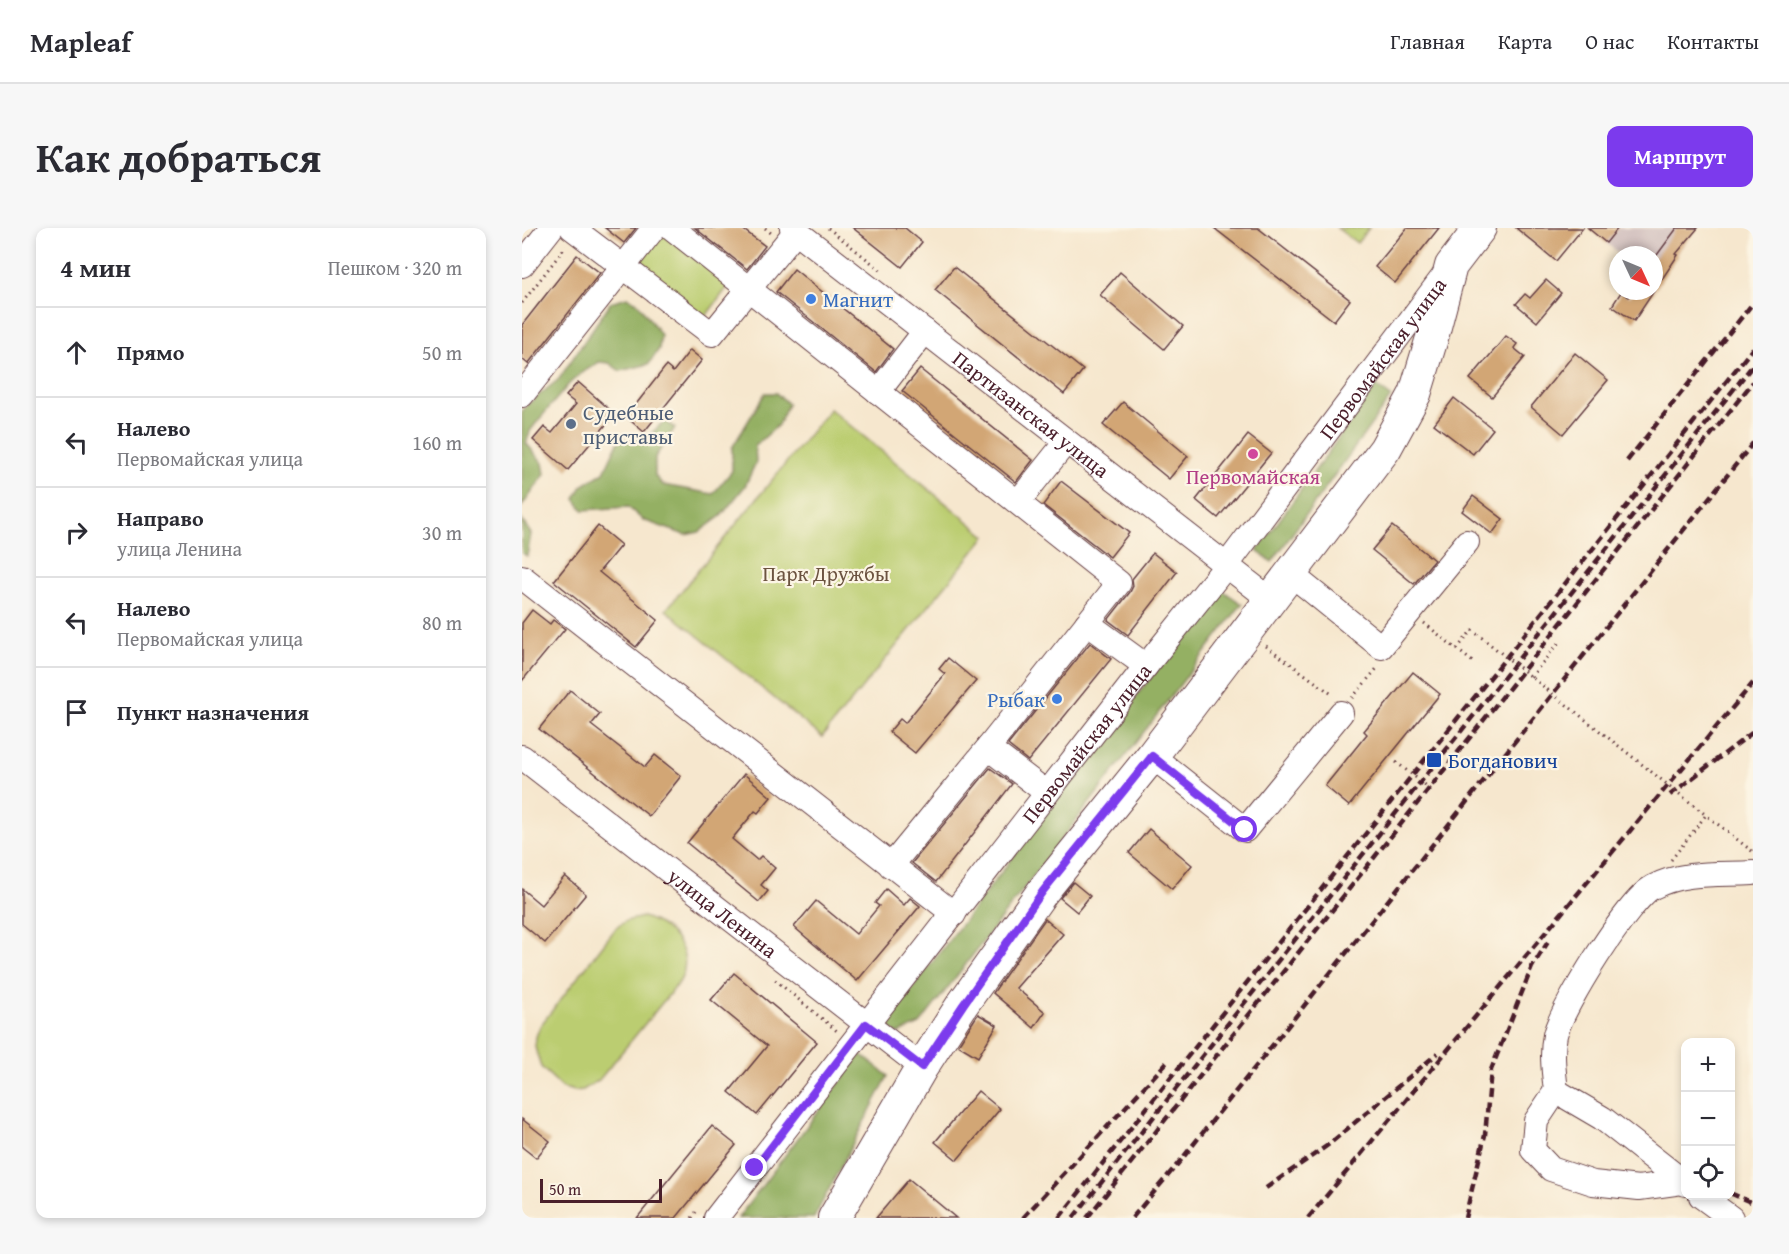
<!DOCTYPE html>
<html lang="ru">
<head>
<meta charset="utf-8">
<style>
	:root { --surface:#fff; --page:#f7f7f7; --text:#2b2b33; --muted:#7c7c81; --line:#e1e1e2; --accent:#7c3aed }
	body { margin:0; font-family:"Gentium Book Plus",serif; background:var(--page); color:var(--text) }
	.controls { position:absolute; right:18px; bottom:18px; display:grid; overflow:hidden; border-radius:12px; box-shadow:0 3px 9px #0003 }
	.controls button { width:54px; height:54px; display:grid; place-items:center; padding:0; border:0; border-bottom:2px solid var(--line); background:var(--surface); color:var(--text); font:30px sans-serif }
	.compass { position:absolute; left:1087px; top:18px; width:54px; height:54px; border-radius:50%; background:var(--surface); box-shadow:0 3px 9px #0003; rotate:134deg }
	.scale { position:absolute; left:18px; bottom:15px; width:122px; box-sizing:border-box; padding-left:6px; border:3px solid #4a1f2b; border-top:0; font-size:16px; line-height:21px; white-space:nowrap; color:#4a1f2b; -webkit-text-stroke:4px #fcf5e5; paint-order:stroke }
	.stop { position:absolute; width:18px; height:18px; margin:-14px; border:4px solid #7c3aed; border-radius:50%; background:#fff }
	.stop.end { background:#7c3aed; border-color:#fff; box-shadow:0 2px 6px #0008 }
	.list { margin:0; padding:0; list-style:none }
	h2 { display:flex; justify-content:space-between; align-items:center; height:78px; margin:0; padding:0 24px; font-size:26px }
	h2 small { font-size:20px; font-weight:400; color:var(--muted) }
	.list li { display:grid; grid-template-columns:39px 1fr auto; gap:18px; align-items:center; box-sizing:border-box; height:90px; padding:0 24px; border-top:2px solid var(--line) }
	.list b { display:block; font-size:22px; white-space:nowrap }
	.list p { margin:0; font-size:20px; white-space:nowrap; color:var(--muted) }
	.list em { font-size:20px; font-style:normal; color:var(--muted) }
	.icon { flex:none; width:33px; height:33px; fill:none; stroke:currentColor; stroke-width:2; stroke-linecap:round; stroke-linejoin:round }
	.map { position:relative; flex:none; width:1231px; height:990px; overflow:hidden; border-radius:12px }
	header { display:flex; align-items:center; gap:36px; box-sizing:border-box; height:84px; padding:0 30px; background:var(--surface); border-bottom:2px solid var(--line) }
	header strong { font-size:28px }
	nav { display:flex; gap:33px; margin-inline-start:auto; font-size:21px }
	.intro { display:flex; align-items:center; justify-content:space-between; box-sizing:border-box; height:144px; padding:0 36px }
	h1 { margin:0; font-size:42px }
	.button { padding:15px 27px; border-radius:12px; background:var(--accent); color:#fff; font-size:21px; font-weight:700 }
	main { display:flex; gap:36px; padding:0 36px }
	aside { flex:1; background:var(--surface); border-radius:12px; box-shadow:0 3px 9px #0003 }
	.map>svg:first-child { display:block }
	.industrial { fill:#d1bfbe }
	.green { fill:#bbcd71; stroke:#82764e; stroke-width:1.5 }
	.forest { fill:#94b063; stroke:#6f6847; stroke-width:1.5 }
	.building { fill:#d2a674 }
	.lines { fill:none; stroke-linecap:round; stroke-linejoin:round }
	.minor-casing { stroke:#643d43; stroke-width:26 }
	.major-casing { stroke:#643d43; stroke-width:34 }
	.path { stroke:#643d43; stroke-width:3; stroke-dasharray:1.5 4.5; stroke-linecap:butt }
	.minor { stroke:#fff; stroke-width:24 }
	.major { stroke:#fff; stroke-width:32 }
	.rail { stroke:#4a1f2b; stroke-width:4.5; stroke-dasharray:9 4.5; stroke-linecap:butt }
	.path-bridge { stroke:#643d43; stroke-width:3; stroke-dasharray:1.5 4.5; stroke-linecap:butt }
	.route { stroke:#7c3aed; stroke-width:8 }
	.shop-dot { fill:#3f7fe0; stroke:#fcf5e5; stroke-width:2 }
	.service-dot { fill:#5c6f8a; stroke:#fcf5e5; stroke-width:2 }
	.hotel-dot { fill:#d1479c; stroke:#fcf5e5; stroke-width:2 }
	.transit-dot { fill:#1a4fb4; stroke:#fcf5e5; stroke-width:2 }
	.labels { text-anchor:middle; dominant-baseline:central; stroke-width:4.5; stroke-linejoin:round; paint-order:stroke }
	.shop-label { font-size:21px; fill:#366cbe; stroke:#fcf5e5; text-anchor:start }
	.street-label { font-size:21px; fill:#4a1f2b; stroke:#fcf5e5 }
	.service-label { font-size:21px; fill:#4e5e75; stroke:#fcf5e5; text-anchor:start }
	.hotel-label { font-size:21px; fill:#b23c85; stroke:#fcf5e5 }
	.park-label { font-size:21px; fill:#6c5340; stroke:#fcf5e5 }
	.transit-label { font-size:21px; fill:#164399; stroke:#fcf5e5; text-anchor:start }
</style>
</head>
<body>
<header>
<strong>Mapleaf</strong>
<nav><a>Главная</a><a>Карта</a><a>О нас</a><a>Контакты</a></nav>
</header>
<div class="intro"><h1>Как добраться</h1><a class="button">Маршрут</a></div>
<main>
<aside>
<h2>4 мин<small>Пешком · 320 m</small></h2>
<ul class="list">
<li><svg class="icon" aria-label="ahead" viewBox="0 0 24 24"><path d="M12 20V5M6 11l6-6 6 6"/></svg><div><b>Прямо</b></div><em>50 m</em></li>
<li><svg class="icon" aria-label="left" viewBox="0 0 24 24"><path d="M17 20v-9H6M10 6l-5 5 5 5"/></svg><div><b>Налево</b><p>Первомайская улица</p></div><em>160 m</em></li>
<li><svg class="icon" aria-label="right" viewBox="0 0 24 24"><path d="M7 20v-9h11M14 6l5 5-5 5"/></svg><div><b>Направо</b><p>улица Ленина</p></div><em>30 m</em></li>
<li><svg class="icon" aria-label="left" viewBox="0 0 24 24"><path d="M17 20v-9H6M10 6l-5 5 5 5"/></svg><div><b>Налево</b><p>Первомайская улица</p></div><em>80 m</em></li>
<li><svg class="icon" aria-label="arrive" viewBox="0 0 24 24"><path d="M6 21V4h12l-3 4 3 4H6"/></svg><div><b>Пункт назначения</b></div></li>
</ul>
</aside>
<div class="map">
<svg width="1231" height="990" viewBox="0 0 1231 990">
	<rect width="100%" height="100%" fill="#fcf5e5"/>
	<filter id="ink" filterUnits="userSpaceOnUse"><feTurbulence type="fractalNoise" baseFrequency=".0167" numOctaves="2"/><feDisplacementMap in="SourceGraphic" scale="12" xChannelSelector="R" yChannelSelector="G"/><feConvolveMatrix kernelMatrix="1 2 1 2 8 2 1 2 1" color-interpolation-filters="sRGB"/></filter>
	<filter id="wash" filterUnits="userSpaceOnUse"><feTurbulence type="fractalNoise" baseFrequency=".008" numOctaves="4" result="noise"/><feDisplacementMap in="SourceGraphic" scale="24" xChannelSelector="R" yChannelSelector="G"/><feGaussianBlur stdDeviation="1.35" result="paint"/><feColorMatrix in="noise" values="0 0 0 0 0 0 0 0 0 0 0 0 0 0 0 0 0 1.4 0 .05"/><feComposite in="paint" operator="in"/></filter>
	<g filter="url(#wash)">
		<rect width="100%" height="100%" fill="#f6e7ce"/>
		<polygon class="industrial" points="1096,0 1172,0 1174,2 1154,26 1156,27 1112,93 1090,78 1099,64 1107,69 1111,63 1132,63 1132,27 1099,27 1084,15"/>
		<g class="green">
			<polygon points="815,0 847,0 835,15"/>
			<polygon points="139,4 208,56 181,92 112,40"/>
			<polygon points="308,181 464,308 300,509 144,382"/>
			<path d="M121,689C149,698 173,723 158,753L77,852L61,862L53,863L41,860L19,839L13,819L14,809L18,798L94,700L104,693Z"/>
		</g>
		<g class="forest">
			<polygon points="105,69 116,75 139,107 137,121 127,136 98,143 87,135 77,134 58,146 47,156 15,194 8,203 4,215 21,235 23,246 0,278 0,184 5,177 37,151 89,74"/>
			<polygon points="854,158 869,169 750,334 735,323"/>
			<path d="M243,165H254L266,176L256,197L233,218L234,234L223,258L199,288L177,304L163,307L121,292L106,279L61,282L53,271L60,258L82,244L97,212C122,213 125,211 142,193L153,200L133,229V248L141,257L191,266L210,243V220Z"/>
			<polygon points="0,292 9,306 5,328 0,325"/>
			<polygon points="697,360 720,376 398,796 376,806 363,796"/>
			<polygon points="339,826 366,848 292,990 216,990"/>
		</g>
		<g id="blocks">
			<g class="building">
				<polygon points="83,0 114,0 102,15"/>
				<polygon points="173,0 219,0 243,18 225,41"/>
				<polygon points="331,0 383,0 400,14 380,39"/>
				<polygon points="692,0 736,0 828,72 812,93"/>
				<polygon points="885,0 917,0 873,55 853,39"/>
				<polygon points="994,0 1061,0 1034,33"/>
				<polygon points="1066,0 1096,0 1084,15"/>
				<polygon points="1155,0 1176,0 1154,26 1156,27 1112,93 1090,78 1099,64 1107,69 1111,63 1132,63 1132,31"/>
				<polygon points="55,27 78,45 6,136 0,131 0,97"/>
				<polygon points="432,39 561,142 542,166 413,62"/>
				<polygon points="272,41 371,121 354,144 254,64"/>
				<polygon points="598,44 661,98 642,121 578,67"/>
				<polygon points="1024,52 1039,65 1015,94 994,76 1003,66 1008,70"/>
				<polygon points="984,108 995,116 992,120 1003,129 970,169 948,151"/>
				<polygon points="168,122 180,132 122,204 104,189 144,138 151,144"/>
				<polygon points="1053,125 1086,152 1041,206 1009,179"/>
				<polygon points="398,141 511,232 494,254 380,163"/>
				<polygon points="56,154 93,186 46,242 11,212 22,199 30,205 54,176 44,168"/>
				<polygon points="932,170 971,201 951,226 912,196"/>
				<polygon points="601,174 666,228 647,251 581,197"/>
				<polygon points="726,207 749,225 696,290 674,272"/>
				<polygon points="539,253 607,305 588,329 521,277"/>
				<polygon points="951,268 981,291 970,306 940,283"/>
				<polygon points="76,298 99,317 77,344 136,392 114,419 32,353"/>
				<polygon points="870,298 912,332 892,356 850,322"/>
				<polygon points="631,325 655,344 606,407 586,392 608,364 611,358 610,351"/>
				<polygon points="10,382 28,396 31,392 43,401 0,453 0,395"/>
				<polygon points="568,415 589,431 506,533 486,517"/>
				<polygon points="426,430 454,453 393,525 367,504 378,491 383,495 423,446 417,441"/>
				<polygon points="891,444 918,466 827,578 803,558 845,506 842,503"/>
				<polygon points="48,462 78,486 69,497 123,539 133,527 159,548 127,588 17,501"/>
				<polygon points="468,540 490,556 414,654 390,635"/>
				<polygon points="222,546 249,569 236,585 233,583 210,611 235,632 239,628 253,640 239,657 246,663 237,674 165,615"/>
				<polygon points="627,601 670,637 650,661 607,625"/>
				<polygon points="43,648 64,666 23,715 0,696 0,661 19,677"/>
				<polygon points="551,654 568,668 555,684 538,670"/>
				<polygon points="364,661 382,677 388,670 398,678 335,753 272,699 294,673 334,706 357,678 353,675"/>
				<polygon points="523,691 541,706 494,760 523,784 512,800 471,765"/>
				<polygon points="212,745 295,814 235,887 207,864 245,818 189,772"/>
				<polygon points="456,786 475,797 456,829 436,817"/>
				<polygon points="456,863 478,881 435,932 413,914"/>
				<polygon points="0,891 28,913 14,930 0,919"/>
				<polygon points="190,898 214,917 154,990 115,990"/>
				<polygon points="387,951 434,990 354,990"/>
			</g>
		</g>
	</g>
	<g filter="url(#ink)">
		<use href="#blocks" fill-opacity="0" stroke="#643d43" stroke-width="1.5"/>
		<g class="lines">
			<defs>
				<g id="minor">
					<polyline points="50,0 190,106 274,3"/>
					<polyline points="150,0 597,355 466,520 369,638"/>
					<path id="s1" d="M270,0L749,372"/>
					<polyline points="0,37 29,0"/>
					<polyline points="356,164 403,103"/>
					<polyline points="0,167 132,0"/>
					<polyline points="496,274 544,214"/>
					<polyline points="769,346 859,419 945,314"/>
					<polyline points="0,349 432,686"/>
					<polyline points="565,395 624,438"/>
					<polyline points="466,520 525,565"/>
					<polyline points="630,528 723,602 819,485"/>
					<path id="s2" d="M0,529L400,839"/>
					<polyline points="1034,863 1014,893 1011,922 1029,941 1071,955 1117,960 1160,954"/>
					<path d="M1164,956L1080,890L1034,863C1032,845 1029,825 1033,807C1039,780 1108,670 1131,659C1162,643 1198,647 1231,645"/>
					<polyline points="1179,968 1209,990"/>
					<path id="s3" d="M194,990L624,438L704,338L924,45"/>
				</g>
				<polyline id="major" points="312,990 400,839 440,777 521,663 630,528 863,221 893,166 910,110 929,38 958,0"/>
			</defs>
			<use href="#minor" class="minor-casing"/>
			<use href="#major" class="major-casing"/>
			<g class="path">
				<polyline points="243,0 249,5"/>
				<polyline points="306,0 361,44"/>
				<polyline points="0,75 44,18"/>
				<polyline points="902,395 952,435"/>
				<polyline points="744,418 811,467"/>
				<polyline points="935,421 950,402"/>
				<polyline points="1009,449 1038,413"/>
				<polyline points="830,470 857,438"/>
				<polyline points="874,534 911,563"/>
				<polyline points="1149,632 1184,587 1231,624"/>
				<polyline points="253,752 315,803"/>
				<polyline points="170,990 174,984"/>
			</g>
			<use href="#minor" class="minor"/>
			<use href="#major" class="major"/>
			<g class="rail">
				<polyline points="1105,233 1231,75"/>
				<polyline points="1148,567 1231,504"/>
				<polyline points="744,960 806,917 916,825"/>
				<polyline points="1208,965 1231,975"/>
				<polyline points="501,990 646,833"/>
				<polyline points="537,990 1231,120"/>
				<polyline points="551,990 1231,137"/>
				<polyline points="565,990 1231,154"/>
				<polyline points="610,990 659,932 1231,215"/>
				<polyline points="786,990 1231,455"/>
				<polyline points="943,990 963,907 969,842 1010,739 1026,714"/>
			</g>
			<polyline class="path-bridge" points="950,402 1184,587"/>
		</g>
	</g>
	<g class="lines" filter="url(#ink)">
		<polyline class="route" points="233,940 344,796 400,839 441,777 521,663 630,528 723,602"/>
	</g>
	<g class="shop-dot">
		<circle cx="289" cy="71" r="6"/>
		<circle cx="535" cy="471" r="6"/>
	</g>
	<circle class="service-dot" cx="49" cy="196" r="6"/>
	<circle class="hotel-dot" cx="731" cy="226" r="6"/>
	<rect class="transit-dot" x="904" y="524" width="16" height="16" rx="3"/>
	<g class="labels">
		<g class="shop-label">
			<text x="301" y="71">Магнит</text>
			<text x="523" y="471" text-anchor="end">Рыбак</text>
		</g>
		<g class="street-label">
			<text stroke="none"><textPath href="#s3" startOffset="1088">Первомайская улица</textPath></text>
			<text stroke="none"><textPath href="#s1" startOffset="303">Партизанская улица</textPath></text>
			<text stroke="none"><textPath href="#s3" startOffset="602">Первомайская улица</textPath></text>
			<text stroke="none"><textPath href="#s2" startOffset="254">улица Ленина</textPath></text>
		</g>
		<g class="service-label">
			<text x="61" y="184">Судебные<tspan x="61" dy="24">приставы</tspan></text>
		</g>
		<g class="hotel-label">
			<text x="731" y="248">Первомайская</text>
		</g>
		<g class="park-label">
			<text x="304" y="345">Парк Дружбы</text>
		</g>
		<g class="transit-label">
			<text x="926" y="532">Богданович</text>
		</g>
	</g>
</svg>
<div class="controls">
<button>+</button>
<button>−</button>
<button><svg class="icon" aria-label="locate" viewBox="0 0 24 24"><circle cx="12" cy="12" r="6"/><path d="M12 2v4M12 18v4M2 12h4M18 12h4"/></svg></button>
</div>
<svg class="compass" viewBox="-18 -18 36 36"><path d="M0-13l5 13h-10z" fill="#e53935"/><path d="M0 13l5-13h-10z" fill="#7c7c81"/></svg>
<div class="scale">50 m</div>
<div class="stop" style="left:723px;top:602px"></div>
<div class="stop end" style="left:233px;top:940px"></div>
</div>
</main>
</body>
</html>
